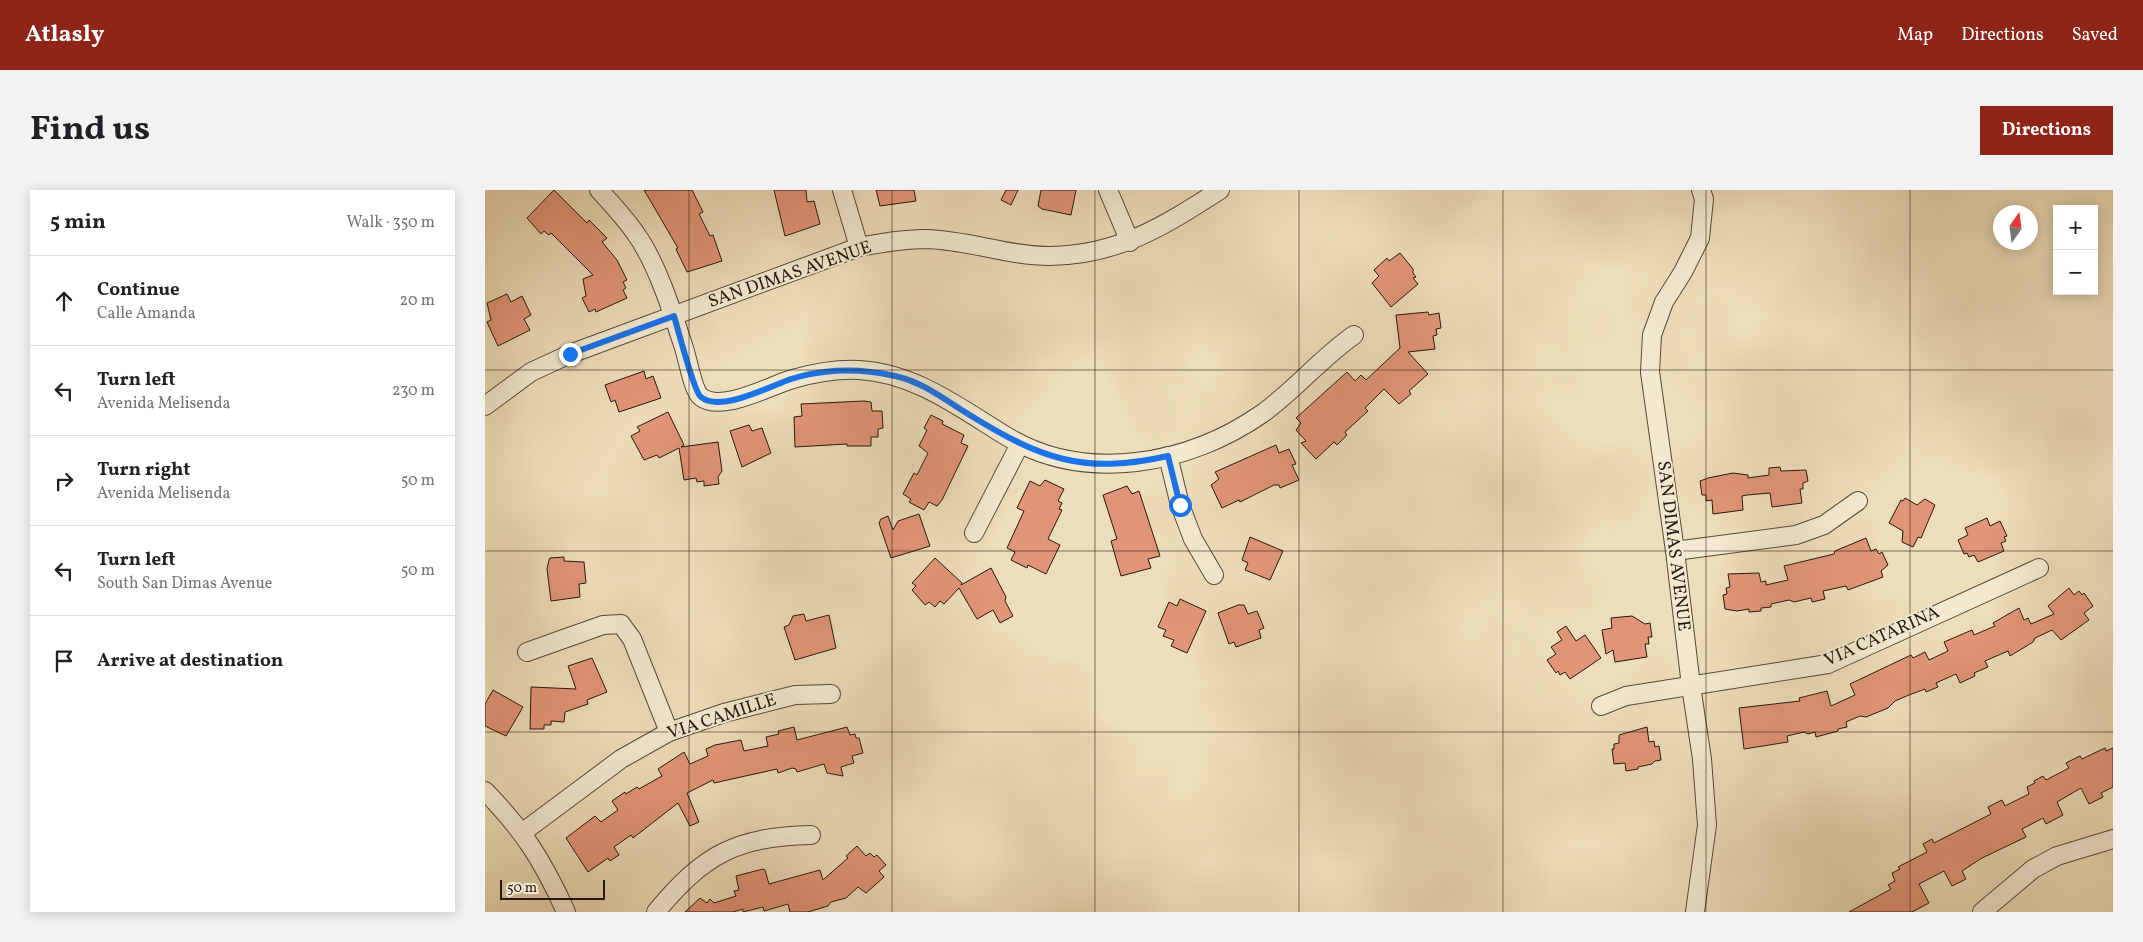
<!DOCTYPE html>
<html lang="en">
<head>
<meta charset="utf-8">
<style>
	:root { --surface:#fff; --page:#f2f2f2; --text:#202124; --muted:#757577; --line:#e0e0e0; --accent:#8f2418 }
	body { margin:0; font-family:Vollkorn,serif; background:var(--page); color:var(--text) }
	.controls { position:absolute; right:15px; top:15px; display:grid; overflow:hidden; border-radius:0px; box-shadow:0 2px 12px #0003 }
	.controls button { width:45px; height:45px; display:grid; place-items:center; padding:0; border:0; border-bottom:1px solid var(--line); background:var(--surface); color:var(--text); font:25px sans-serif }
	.compass { position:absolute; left:1508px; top:15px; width:45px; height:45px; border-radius:50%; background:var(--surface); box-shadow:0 2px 12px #0003; rotate:14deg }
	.scale { position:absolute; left:15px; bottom:12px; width:105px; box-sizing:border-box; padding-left:5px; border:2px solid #26180e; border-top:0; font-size:14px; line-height:18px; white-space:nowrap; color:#26180e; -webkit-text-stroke:4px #f3e9d1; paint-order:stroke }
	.stop { position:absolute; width:15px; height:15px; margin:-11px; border:4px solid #1a73e8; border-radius:50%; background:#fff }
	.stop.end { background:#1a73e8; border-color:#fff; box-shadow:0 1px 5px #0008 }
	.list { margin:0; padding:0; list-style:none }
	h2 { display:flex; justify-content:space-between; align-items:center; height:65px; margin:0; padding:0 20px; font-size:21px }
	h2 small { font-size:16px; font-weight:400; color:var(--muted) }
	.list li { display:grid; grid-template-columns:32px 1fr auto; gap:15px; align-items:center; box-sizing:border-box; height:90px; padding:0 20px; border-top:1px solid var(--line) }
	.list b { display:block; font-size:19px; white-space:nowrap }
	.list p { margin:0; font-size:16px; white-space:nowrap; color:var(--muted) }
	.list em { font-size:16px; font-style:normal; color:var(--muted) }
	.icon { flex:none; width:28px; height:28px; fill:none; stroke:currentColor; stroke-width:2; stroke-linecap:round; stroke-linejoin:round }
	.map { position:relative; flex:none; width:1628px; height:722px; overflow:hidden; border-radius:0px }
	header { display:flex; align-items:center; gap:30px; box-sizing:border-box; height:70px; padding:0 25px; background:var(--accent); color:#fff }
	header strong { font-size:24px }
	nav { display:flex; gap:28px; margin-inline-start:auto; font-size:18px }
	.intro { display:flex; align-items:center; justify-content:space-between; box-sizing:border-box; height:120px; padding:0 30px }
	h1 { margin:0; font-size:35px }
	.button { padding:12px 22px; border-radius:0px; background:var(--accent); color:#fff; font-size:18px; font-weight:700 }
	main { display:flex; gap:30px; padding:0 30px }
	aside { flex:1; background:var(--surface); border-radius:0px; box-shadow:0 2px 12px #0003 }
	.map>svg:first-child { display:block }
	.building { fill:#e19578; stroke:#26180e }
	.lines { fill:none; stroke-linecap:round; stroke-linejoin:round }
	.minor-casing { stroke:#584938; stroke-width:20 }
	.minor { stroke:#f3e9d1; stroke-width:18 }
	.route { stroke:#1a73e8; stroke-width:6 }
	.grid { fill:none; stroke:#26180e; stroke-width:1; stroke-opacity:0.55 }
	.labels { text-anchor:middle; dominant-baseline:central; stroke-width:4; stroke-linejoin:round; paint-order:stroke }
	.street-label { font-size:18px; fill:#26180e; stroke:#f3e9d1 }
</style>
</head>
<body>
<header>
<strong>Atlasly</strong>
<nav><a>Map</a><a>Directions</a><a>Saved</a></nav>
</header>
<div class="intro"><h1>Find us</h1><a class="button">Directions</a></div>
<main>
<aside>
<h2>5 min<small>Walk · 350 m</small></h2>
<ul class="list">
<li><svg class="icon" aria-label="ahead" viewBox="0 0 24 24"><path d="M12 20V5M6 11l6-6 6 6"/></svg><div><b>Continue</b><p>Calle Amanda</p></div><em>20 m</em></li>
<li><svg class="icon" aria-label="left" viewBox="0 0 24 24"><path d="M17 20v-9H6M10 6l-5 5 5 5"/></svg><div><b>Turn left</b><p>Avenida Melisenda</p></div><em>230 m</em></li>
<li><svg class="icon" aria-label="right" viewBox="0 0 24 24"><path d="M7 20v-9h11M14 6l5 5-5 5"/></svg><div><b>Turn right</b><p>Avenida Melisenda</p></div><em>50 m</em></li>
<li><svg class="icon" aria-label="left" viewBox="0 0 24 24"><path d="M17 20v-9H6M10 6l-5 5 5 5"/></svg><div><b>Turn left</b><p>South San Dimas Avenue</p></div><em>50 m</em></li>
<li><svg class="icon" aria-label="arrive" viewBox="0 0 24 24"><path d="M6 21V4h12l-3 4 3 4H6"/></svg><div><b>Arrive at destination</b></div></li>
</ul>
</aside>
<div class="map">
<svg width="1628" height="722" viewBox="0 0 1628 722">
	<rect width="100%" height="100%" fill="#edddb8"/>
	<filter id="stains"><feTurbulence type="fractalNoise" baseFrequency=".004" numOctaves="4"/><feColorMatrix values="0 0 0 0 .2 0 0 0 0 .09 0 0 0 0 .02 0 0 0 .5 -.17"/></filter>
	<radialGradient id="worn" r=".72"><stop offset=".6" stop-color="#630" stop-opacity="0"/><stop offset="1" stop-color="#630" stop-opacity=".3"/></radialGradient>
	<g class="building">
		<polygon points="69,0 102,33 104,30 122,48 117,52 132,70 142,90 138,92 141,98 138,100 142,108 111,122 110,119 104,122 97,108 101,106 98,89 108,85 66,43 64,45 59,41 56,44 42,28"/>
		<polygon points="159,0 207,0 218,22 214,24 225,46 228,45 237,71 202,82 191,59 193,58"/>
		<polygon points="289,0 321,0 322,12 329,11 335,34 300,46"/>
		<polygon points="391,0 429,0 431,11 395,16"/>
		<polygon points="521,0 533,0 526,15 516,10"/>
		<polygon points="556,0 591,0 586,25 557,19 553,16"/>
		<polygon points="915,63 928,79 928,83 931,87 928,88 933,94 906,117 887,93 894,86 889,80 902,68 904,71"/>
		<polygon points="22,104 26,112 37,106 46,125 39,129 45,140 13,156 2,132 6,130 2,113"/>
		<polygon points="943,122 944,125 954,123 956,138 951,139 952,145 948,146 950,159 923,162 943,184 924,201 926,204 914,214 899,199 880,218 883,221 860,242 862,245 852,255 849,252 831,269 816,253 821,251 811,240 816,233 811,228 862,182 870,191 876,185 881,190 915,158 911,125"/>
		<polygon points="159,181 161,189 168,186 176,208 134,222 130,210 126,212 120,195"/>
		<polygon points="379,211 386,212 387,221 397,221 398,238 393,239 393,247 386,247 386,256 362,256 362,254 310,257 309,227 317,226 316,214"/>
		<polygon points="183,222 199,255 196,257 233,252 237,281 233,287 234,294 219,296 219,291 212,292 211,288 199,290 194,258 174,268 172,265 159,270 146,246 155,241 152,237"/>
		<polygon points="446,225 458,231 457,234 479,245 476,253 483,256 457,310 452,316 444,312 439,320 424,312 426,309 418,304 429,283 432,285 443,263 434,256 442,240 439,238"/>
		<polygon points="264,235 267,241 277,238 286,263 257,277 245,241"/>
		<polygon points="791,255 794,263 804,259 811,274 807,275 814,290 795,298 794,295 789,295 755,312 754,310 737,318 726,295 734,289 730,282"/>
		<polygon points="1295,277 1296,281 1321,280 1323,291 1318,293 1318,299 1315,299 1317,313 1287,317 1285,303 1262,305 1257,306 1258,320 1228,324 1227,310 1221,311 1221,305 1217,305 1215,291 1223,288 1248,283 1263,285 1263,288 1284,285 1284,278"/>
		<polygon points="560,290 579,299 573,311 577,313 574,319 577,320 563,349 575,355 561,384 543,375 542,378 526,370 530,362 522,358 539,321 532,318 545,291 555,296"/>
		<polygon points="642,296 647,304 654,301 675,366 663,369 666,378 636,386 626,351 632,349 618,305"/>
		<polygon points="1420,308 1432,315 1440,309 1450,315 1436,348 1433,347 1428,357 1417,352 1418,341 1404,333 1416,310 1418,311"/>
		<polygon points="434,324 445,356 406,368 394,333 396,329 403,326 408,340 413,331"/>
		<polygon points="1502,328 1505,336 1515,331 1522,346 1519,347 1521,351 1516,353 1519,361 1493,372 1489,365 1484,367 1482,363 1479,364 1473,350 1483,345 1480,338"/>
		<polygon points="765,347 798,361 785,390 760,380 763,373 757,370"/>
		<polygon points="1381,348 1386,361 1391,359 1394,364 1397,362 1403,375 1396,381 1398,387 1363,400 1361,396 1338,401 1340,409 1327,412 1326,408 1309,412 1304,410 1286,414 1286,417 1276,418 1276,421 1264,422 1264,419 1252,421 1240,419 1238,405 1242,404 1241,398 1245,397 1243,384 1274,383 1276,392 1281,391 1281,395 1303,390 1299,376 1349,364 1350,361"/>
		<polygon points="79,367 79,371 99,372 101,393 94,394 95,407 66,411 62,379 64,370 65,368"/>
		<polygon points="450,368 477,393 476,395 506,378 521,407 520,411 528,426 515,433 508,420 492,429 474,398 459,414 455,411 450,417 444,412 440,415 427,400 431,396 427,393"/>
		<polygon points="1584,398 1589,405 1594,401 1597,405 1599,403 1608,416 1599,423 1604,430 1576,450 1567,440 1550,448 1548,452 1525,466 1523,461 1500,471 1503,477 1489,483 1490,486 1475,493 1471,484 1451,493 1453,497 1441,502 1440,499 1424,505 1410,511 1403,518 1381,527 1375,526 1361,532 1362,537 1353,539 1353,541 1331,547 1330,542 1323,544 1319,542 1302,546 1303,552 1259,559 1254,518 1315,511 1314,508 1342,501 1346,516 1370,505 1365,494 1426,465 1428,468 1440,462 1444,470 1463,461 1459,452 1487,440 1489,445 1510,436 1508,433 1534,418 1539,430 1543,428 1546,434 1569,424 1563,416"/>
		<polygon points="695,409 721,421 702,463 686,456 689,450 678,446 681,440 673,437 684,412 692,416"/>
		<polygon points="753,415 759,415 763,424 772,421 779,438 774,440 776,448 751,457 749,452 744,454 733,423"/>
		<polygon points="319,424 321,431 344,425 351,458 310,470 299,437 304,435 308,426"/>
		<polygon points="1147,426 1160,434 1165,433 1167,447 1163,447 1164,454 1160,454 1162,467 1130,472 1128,460 1121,464 1117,440 1127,438 1126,428"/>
		<polygon points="1081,436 1091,451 1100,445 1116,468 1085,489 1080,482 1075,485 1073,481 1071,483 1062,470 1071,464 1066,457 1077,450 1072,442"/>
		<polygon points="107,468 122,502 102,510 103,514 80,522 79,532 66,531 66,535 59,535 59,539 45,539 46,497 91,499 83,476"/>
		<polygon points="8,500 38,517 21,546 0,536 0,514"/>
		<polygon points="309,537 312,550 362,537 365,545 370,544 371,548 374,548 378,563 367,566 369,573 356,577 358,586 342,583 339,574 312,582 311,579 307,578 293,583 292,579 229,593 228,590 202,603 214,632 205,636 193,613 148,648 146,645 129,657 134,665 125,671 123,668 103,682 81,648 110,626 116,632 133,620 127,611 140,602 141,604 152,597 154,599 177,586 173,579 199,562 205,574 223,566 221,559 230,555 256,550 259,561 283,556 281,547 294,544 293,541"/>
		<polygon points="1162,537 1164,552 1169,551 1170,557 1174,556 1176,570 1170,571 1167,574 1153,577 1153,579 1141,581 1140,573 1129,574 1127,559 1129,559 1129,554 1134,553 1134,545"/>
		<polygon points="1620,558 1621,561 1628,558 1628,597 1616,603 1618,607 1604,614 1596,598 1572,612 1578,625 1561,634 1558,628 1537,639 1541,647 1497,668 1477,681 1481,689 1467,696 1459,681 1434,694 1444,713 1427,722 1364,722 1406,699 1403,695 1410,691 1407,683 1415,679 1413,677 1442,662 1438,654 1447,649 1449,653 1506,624 1503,617 1517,610 1520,616 1544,604 1542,597 1550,593 1549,591 1558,586 1561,590 1584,578 1581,573 1595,566 1597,569"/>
		<polygon points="372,656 381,666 385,663 389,667 392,665 401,675 394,681 399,687 381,703 373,697 361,708 346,712 343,716 323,722 305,722 303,714 279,721 278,717 258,722 258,719 248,722 200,722 215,708 222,713 225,709 229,713 251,706 249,701 254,700 251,686 278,679 280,680 284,694 335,680 338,690 363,668 361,666"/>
	</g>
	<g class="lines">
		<defs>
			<g id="minor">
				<path d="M114,0C127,14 140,28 151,44C172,73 188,124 199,158C203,170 208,201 216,207C237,223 286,195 308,189C329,183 352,179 374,180C430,183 475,218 521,246C600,294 704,275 778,223C810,200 836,168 869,145"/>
				<polyline points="357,0 374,57"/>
				<polyline points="623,0 645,52"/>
				<path d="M0,216L46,182L85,164L374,57C396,53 418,49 441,49C483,50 523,66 565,66C634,65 679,36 735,0"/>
				<polyline points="683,266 695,315 708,349 729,385"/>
				<polyline points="489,343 535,254"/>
				<polyline points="1190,361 1311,345 1339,335 1373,311"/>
				<polyline points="42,462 118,435 136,434 147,449 184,542"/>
				<polyline points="1116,516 1141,506 1343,474 1554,378"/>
				<path d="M0,601C39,641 58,671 81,722"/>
				<polyline points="38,642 136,569 184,542 239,523 310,505 346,504"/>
				<path d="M171,722C219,664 251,647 326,645"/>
				<polyline points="1210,722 1222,635 1217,569 1206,496 1190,361 1165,182 1167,145 1179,112 1198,82 1215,48 1219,9 1216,0"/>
				<polyline points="1497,722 1548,679 1572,666 1628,649"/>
			</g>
		</defs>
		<use href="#minor" class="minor-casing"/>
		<use href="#minor" class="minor"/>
	</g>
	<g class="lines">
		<path class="route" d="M85,164L189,126C193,139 209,202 216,207C235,223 285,196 306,189C316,186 328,183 339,182C362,179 387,181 410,186C438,192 460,210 483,224C556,269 598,285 683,266L695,315"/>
	</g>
	<path class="grid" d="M204,0V722M407,0V722M610,0V722M814,0V722M1018,0V722M1221,0V722M1425,0V722M0,180H1628M0,361H1628M0,542H1628"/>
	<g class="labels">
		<g class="street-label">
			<text transform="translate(305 85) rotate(-19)">SAN DIMAS AVENUE</text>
			<text transform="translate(1188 356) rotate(83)">SAN DIMAS AVENUE</text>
			<text transform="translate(1397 447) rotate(-24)">VIA CATARINA</text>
			<text transform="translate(237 527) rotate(-18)">VIA CAMILLE</text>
		</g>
	</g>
	<rect width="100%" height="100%" filter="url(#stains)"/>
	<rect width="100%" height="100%" fill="url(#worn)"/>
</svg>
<div class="controls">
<button>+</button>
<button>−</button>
</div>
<svg class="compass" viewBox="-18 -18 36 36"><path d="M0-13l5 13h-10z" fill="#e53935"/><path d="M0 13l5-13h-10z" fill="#757577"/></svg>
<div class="scale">50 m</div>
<div class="stop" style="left:695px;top:315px"></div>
<div class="stop end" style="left:85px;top:164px"></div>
</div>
</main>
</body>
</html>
